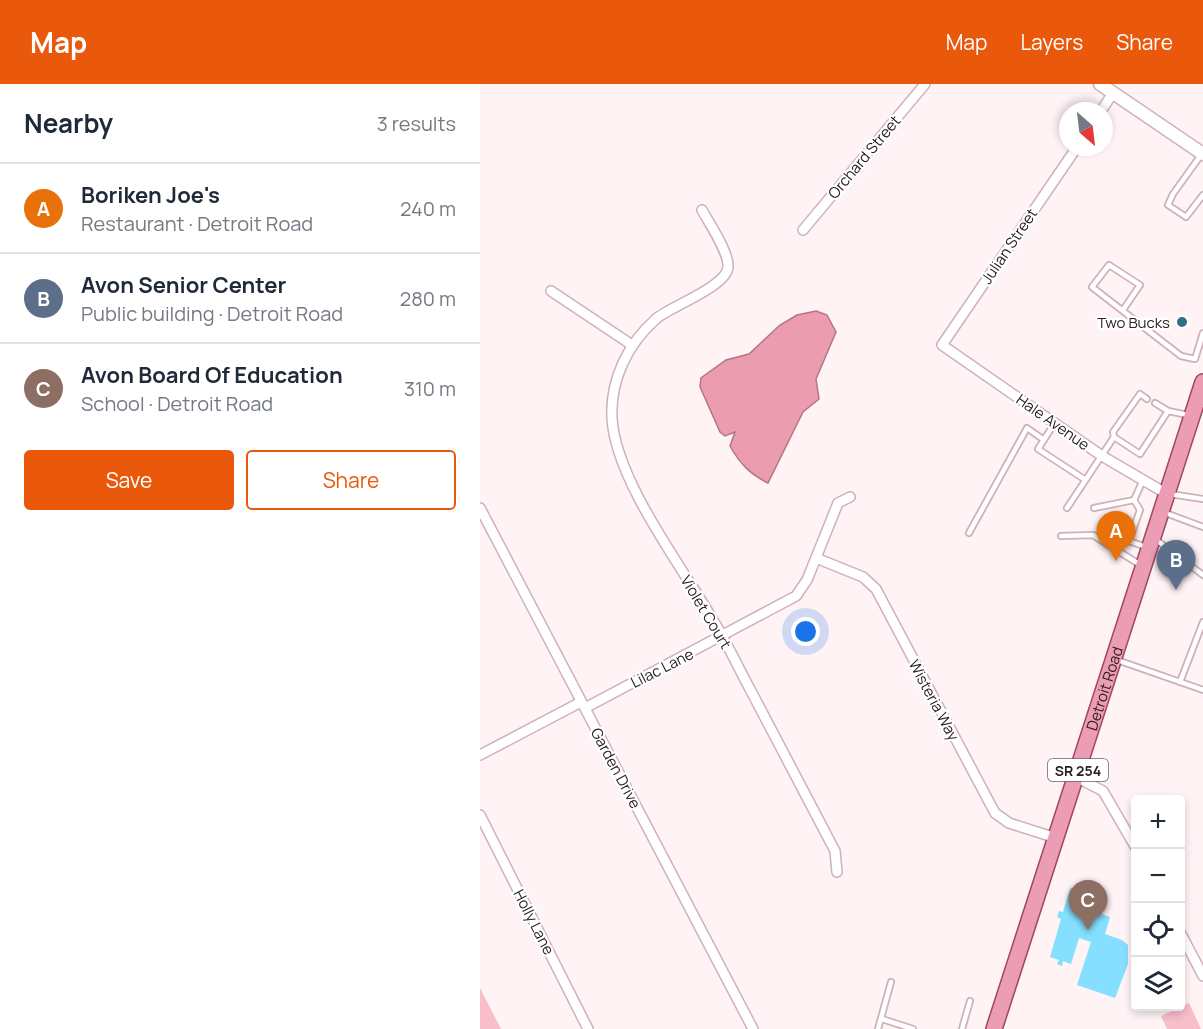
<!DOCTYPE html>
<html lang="en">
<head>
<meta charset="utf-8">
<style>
	:root { --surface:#fff; --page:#f2f2f3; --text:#1f2937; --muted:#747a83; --line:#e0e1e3; --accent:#ea580c }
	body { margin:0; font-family:Manrope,sans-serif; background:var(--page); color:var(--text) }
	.controls { position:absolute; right:18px; bottom:18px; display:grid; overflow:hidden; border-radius:6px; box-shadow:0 3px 9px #0003 }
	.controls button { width:54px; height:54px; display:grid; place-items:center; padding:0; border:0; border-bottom:2px solid var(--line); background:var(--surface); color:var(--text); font:30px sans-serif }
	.compass { position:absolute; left:579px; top:18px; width:54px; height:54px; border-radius:50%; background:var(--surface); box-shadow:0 3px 9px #0003; rotate:152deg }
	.you { position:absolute; left:326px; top:548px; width:21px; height:21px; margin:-15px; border:4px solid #fff; border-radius:50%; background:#1a73e8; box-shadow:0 0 0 9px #1a73e833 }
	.badge { display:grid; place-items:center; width:39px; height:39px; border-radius:50%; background:var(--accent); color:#fff; font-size:20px; font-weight:700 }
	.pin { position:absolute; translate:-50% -50px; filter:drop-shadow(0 2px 3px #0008) }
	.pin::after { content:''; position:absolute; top:32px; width:21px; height:18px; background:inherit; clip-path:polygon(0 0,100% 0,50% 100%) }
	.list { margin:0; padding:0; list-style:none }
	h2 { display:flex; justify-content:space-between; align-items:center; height:78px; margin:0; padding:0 24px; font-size:26px }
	h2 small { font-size:20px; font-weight:400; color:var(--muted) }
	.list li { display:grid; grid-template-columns:39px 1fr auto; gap:18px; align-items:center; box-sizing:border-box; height:90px; padding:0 24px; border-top:2px solid var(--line) }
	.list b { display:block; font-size:22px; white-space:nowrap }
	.list p { margin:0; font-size:20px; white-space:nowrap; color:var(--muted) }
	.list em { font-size:20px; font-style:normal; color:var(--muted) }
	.actions { display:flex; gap:12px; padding:18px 24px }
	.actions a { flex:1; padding:14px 0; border:2px solid var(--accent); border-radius:6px; text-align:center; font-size:21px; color:var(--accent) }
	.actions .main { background:var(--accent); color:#fff }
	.icon { flex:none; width:33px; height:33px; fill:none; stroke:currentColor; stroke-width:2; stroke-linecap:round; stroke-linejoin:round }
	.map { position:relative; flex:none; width:723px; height:945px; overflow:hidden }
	header { display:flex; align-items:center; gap:36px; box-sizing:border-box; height:84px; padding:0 30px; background:var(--accent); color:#fff }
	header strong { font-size:28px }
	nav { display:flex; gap:33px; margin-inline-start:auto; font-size:21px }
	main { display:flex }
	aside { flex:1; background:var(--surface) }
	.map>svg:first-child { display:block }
	.green { fill:#f8beca }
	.water { fill:#eb9cae; stroke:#b17784; stroke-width:1.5 }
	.building { fill:#85dfff }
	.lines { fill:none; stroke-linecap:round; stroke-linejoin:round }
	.service-casing { stroke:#ceb2b8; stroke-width:8 }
	.minor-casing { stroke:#ceb2b8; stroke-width:12 }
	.tertiary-casing { stroke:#ceb2b8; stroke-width:15 }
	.primary-casing { stroke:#a04661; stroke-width:18 }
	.service { stroke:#fff; stroke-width:4.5 }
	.minor { stroke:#fff; stroke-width:9 }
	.tertiary { stroke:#fff; stroke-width:12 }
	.primary { stroke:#ec9cb4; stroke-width:15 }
	.poi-dot { fill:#306f84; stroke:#fff; stroke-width:2 }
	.labels { text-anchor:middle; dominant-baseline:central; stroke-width:4.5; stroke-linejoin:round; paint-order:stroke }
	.shield { fill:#fff; stroke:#6b6465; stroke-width:1.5 }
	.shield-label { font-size:14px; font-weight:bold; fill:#2b2123 }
	.street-label { font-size:15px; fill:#2b2123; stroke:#fff }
	.poi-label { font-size:15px; fill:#2b2123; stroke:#fff; text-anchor:end }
</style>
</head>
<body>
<header>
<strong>Map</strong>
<nav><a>Map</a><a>Layers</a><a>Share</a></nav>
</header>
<main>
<aside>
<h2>Nearby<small>3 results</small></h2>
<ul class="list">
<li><span class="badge" style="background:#e8710a">A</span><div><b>Boriken Joe's</b><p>Restaurant · Detroit Road</p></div><em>240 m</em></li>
<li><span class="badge" style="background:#5c6f8a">B</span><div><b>Avon Senior Center</b><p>Public building · Detroit Road</p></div><em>280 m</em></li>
<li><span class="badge" style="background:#8d6e63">C</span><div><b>Avon Board Of Education</b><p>School · Detroit Road</p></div><em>310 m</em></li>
</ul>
<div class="actions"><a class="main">Save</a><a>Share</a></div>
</aside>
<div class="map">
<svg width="723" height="945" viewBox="0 0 723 945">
	<rect width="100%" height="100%" fill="#fff3f5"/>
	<g class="green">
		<polygon points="0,904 21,945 0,945"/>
		<polygon points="709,919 721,945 687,945 681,932"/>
	</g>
	<path class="water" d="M336,227L347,231L356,248L336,295L339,315L323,328L288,399C270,390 260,380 250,362L255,348L245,352L240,348L220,303L221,294L246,276L269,270L300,241L317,231Z"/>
	<polygon class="building" points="590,804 602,808 604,804 614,807 610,819 615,820 614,827 630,833 625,850 642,856 648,861 648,880 635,914 597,901 611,858 599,854 591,880 583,877 582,882 577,880 579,876 570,873 581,835 577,833 579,827 583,828"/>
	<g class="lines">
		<defs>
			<g id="service">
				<polyline points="721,71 693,110 688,121 706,133 723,111"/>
				<polyline points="643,226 660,201 629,181 612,203 701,272 715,275 723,249"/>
				<polyline points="675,319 688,327"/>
				<polyline points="574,340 558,365 604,395"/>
				<polyline points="634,353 633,348 660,310 667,315"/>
				<polyline points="663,396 654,416 660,426 649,457 666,463"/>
				<polyline points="690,410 723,415"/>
				<polyline points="587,424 634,353 660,370 688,327 708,331"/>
				<polyline points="614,424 654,416"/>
				<polyline points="683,428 723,443"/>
				<polyline points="489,449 547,344 564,356"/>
				<polyline points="581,452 613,451 662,482"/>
				<polyline points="675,455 723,491"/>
				<polyline points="637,576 723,606"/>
				<polyline points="700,598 723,538"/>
				<polyline points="402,935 433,945"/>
				<polyline points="398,945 411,898"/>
				<polyline points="482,945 490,917"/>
			</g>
			<g id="minor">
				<polyline points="621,27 633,9"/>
				<polyline points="597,63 462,261 622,372 687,410"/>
				<path d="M222,126C229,139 249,168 248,183C247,202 192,222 177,234C148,259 130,296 132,334C135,394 199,479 230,531C245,555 257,581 271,607C299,660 327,713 355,767L357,788"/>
				<polyline points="323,146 445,0"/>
				<polyline points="71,207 152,261"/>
				<polyline points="0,424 273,945"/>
				<polyline points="336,474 383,493 396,505 515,729 529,739 576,754"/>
				<polyline points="105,624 316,512 327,496 358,419 370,413"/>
				<polyline points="0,671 101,618"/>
				<polyline points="596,693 623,707 656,764"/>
				<polyline points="0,731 108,945"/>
				<polyline points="700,848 723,892"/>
			</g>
			<polyline id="tertiary" points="620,0 723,70"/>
			<g id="primary">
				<path id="s1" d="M514,945L723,298"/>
			</g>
		</defs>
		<use href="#service" class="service-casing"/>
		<use href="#minor" class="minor-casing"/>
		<use href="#tertiary" class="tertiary-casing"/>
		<use href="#primary" class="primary-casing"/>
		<use href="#service" class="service"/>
		<use href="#minor" class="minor"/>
		<use href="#tertiary" class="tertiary"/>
		<use href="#primary" class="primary"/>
	</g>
	<circle class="poi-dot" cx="702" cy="238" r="6"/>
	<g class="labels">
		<rect class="shield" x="568" y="675" width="60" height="22" rx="4.5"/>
		<g class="shield-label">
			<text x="598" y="686">SR 254</text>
		</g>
		<g class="street-label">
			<text transform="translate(384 73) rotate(-50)">Orchard Street</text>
			<text transform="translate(529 162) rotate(-56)">Julian Street</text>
			<text transform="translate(573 338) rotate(35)">Hale Avenue</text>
			<text transform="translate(226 528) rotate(59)">Violet Court</text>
			<text transform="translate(182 584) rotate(-27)">Lilac Lane</text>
			<text stroke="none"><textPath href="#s1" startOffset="358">Detroit Road</textPath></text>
			<text transform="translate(454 616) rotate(62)">Wisteria Way</text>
			<text transform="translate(136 684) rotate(62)">Garden Drive</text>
			<text transform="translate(54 838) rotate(63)">Holly Lane</text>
		</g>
		<g class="poi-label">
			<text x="690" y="238">Two Bucks</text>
		</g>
	</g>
</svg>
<div class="controls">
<button>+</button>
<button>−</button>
<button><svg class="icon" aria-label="locate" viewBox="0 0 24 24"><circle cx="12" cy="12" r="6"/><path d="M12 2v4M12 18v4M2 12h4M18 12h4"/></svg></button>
<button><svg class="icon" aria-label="layers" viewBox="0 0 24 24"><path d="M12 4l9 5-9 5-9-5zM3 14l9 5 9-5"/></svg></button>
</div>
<svg class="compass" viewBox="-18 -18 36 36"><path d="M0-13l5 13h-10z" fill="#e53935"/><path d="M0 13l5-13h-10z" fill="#747a83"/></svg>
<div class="you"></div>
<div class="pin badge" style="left:636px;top:477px;background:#e8710a">A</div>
<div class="pin badge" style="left:696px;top:506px;background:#5c6f8a">B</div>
<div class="pin badge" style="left:608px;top:846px;background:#8d6e63">C</div>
</div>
</main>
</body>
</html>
